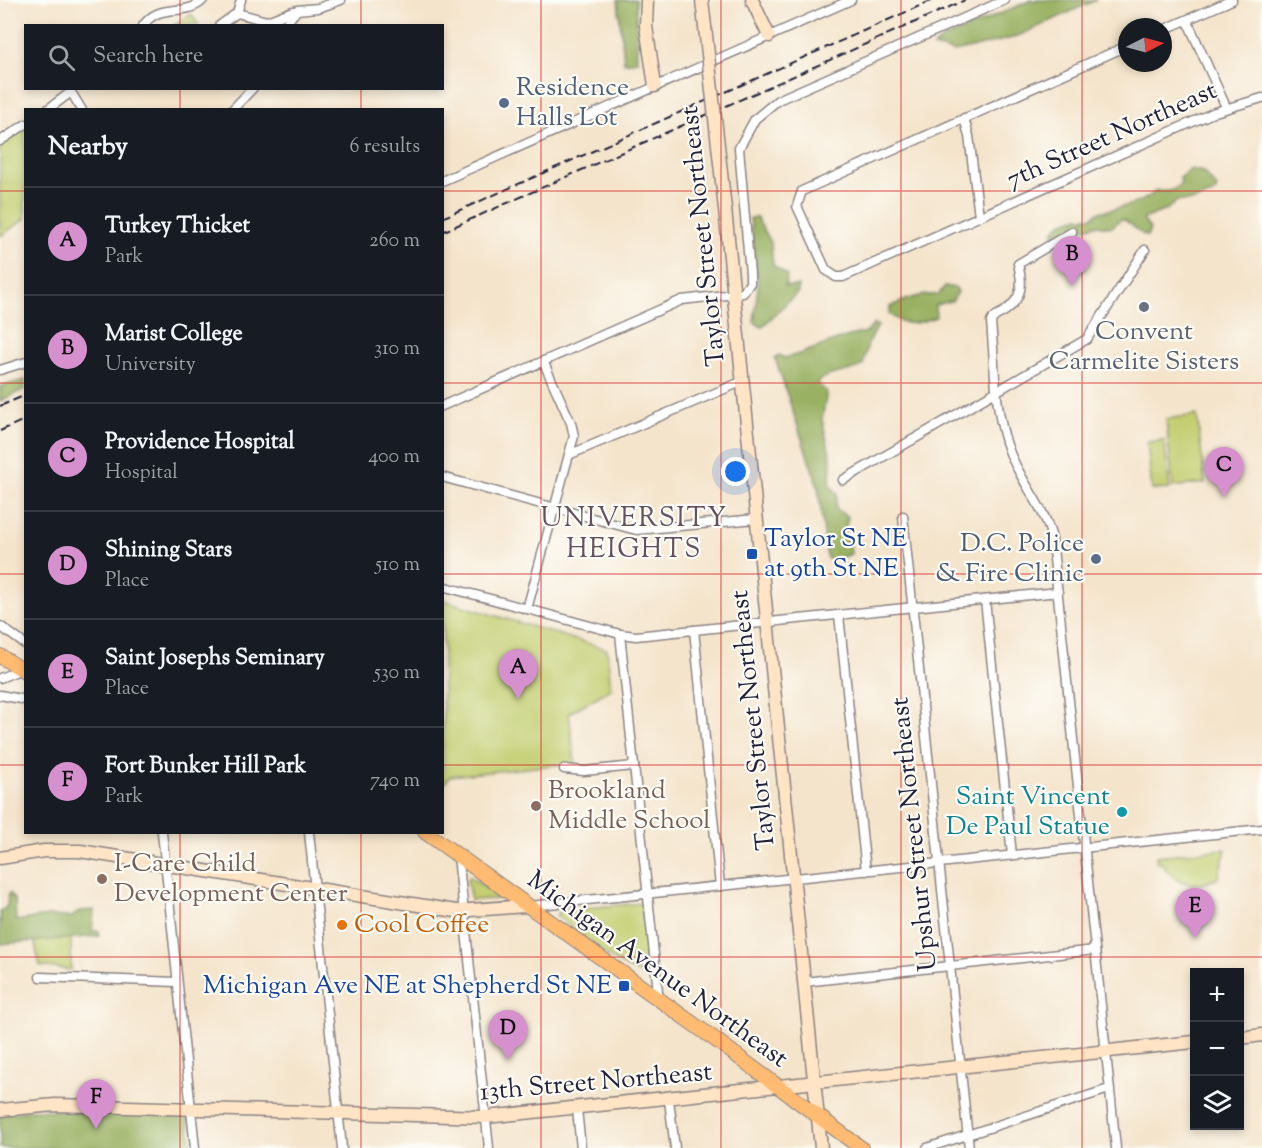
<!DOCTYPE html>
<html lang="en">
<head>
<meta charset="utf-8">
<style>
	:root { --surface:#171b24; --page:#20242c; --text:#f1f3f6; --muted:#9ea1a6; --line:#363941; --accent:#d690ce }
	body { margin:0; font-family:"Sorts Mill Goudy",serif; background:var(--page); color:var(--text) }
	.controls { position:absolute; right:18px; bottom:18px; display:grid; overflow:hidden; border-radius:0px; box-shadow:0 3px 9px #0003 }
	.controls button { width:54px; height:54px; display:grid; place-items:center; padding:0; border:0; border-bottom:2px solid var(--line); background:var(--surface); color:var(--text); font:30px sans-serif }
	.compass { position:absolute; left:1118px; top:18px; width:54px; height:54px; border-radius:50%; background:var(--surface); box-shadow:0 3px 9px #0003; rotate:84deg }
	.you { position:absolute; left:736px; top:472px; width:21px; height:21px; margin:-15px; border:4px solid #fff; border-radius:50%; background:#1a73e8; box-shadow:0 0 0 9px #1a73e833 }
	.badge { display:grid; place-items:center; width:39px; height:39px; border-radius:50%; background:var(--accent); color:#111; font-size:20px; font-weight:700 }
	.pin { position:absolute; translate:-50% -50px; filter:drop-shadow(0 2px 3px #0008) }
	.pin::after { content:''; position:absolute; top:32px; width:21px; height:18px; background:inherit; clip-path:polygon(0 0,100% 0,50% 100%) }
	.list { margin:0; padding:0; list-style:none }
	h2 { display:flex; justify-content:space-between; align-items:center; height:78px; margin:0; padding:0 24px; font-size:26px }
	h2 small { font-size:20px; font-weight:400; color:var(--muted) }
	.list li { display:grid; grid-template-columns:39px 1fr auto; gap:18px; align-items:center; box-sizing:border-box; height:108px; padding:0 24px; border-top:2px solid var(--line) }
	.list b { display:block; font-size:22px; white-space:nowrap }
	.list p { margin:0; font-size:20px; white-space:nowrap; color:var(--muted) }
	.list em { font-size:20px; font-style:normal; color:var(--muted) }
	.icon { flex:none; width:33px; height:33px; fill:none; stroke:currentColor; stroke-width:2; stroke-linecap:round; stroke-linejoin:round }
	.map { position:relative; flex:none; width:1262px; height:1148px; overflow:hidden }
	.search { position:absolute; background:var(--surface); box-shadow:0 3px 9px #0003; left:24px; top:24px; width:420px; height:66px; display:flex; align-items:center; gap:15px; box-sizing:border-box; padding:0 21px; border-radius:0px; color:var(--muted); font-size:22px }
	.panel { position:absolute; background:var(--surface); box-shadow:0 3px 9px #0003; left:24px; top:108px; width:420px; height:726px; border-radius:0px }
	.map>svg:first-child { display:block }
	.green { fill:#c2ce70; stroke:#727856; stroke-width:1.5 }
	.forest { fill:#99b162; stroke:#5e6a4e; stroke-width:1.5 }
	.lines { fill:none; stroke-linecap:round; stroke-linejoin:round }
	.street-casing { stroke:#8b8383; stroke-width:11 }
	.secondary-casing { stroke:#8b8383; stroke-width:15 }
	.primary-casing { stroke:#8b8383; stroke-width:16 }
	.street { stroke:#fff; stroke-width:8 }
	.secondary { stroke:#ffe4c6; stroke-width:12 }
	.primary { stroke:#ffbb71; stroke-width:14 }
	.rail { stroke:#22223b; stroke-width:2; stroke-dasharray:9 4.5; stroke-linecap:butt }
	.secondary-bridge-casing { stroke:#8b8383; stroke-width:15; stroke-linecap:butt }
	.secondary-bridge { stroke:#ffe4c6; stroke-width:12 }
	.grid { fill:none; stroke:#d62828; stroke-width:1.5; stroke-opacity:0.55 }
	.service-dot { fill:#5c6f8a; stroke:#fdfcf7; stroke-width:2 }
	.worship-dot { fill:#6b7280; stroke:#fdfcf7; stroke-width:2 }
	.transit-dot { fill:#1a4fb4; stroke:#fdfcf7; stroke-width:2 }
	.education-dot { fill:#8d6e63; stroke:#fdfcf7; stroke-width:2 }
	.culture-dot { fill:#0f9aa8; stroke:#fdfcf7; stroke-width:2 }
	.food-dot { fill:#e8710a; stroke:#fdfcf7; stroke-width:2 }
	.labels { text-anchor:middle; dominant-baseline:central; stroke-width:4.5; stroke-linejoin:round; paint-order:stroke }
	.service-label { font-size:26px; fill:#4e5e75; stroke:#fdfcf7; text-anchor:start }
	.street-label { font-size:26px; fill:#22223b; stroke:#fdfcf7 }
	.worship-label { font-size:26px; fill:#5b616d; stroke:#fdfcf7 }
	.transit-label { font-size:26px; fill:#164399; stroke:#fdfcf7; text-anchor:start }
	.education-label { font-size:26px; fill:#785e54; stroke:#fdfcf7; text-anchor:start }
	.culture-label { font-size:26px; fill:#0d838f; stroke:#fdfcf7; text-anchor:end }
	.food-label { font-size:26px; fill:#c56008; stroke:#fdfcf7; text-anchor:start }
	.neighbourhood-label { font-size:27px; letter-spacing:1.5px; fill:#64505e; stroke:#fdfcf7 }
</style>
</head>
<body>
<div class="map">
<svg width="1262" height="1148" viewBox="0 0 1262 1148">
	<rect width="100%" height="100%" fill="#fdfcf7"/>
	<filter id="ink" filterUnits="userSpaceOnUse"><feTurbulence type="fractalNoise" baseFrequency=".0167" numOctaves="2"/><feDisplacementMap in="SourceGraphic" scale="12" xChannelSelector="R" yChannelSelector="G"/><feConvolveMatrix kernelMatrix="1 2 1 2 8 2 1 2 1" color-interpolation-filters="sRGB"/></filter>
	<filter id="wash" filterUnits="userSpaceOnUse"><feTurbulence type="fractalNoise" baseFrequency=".008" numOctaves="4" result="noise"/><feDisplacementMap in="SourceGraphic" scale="24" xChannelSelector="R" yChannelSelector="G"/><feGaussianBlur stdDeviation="1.35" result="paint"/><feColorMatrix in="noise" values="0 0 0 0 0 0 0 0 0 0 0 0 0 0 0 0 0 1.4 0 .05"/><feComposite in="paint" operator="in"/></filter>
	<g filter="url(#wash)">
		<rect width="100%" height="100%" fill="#f4e4cb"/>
		<g class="green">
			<polygon points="191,14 199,25 174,25"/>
			<polygon points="25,129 25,219 0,236 0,146"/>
			<polygon points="1197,415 1205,483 1173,487 1166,419"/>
			<polygon points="1164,440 1170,489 1152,490 1147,442"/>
			<polygon points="443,600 607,649 611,689 569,713 575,763 450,776 443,786"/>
			<path d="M1226,849L1218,878C1195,890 1174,884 1161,862L1157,863L1156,856Z"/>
			<polygon points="470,877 496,894 496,899 471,900 467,880"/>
			<polygon points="642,903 648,978 613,960 556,916 561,910"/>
			<polygon points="71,937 71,970 40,966 34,940"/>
		</g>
		<g class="forest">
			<polygon points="618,0 636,0 637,61 624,63"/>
			<polygon points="1031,0 1096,0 1016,37 955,52 933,47 943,39"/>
			<path d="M1191,169L1203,172L1217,188L1215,193L1193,201H1177L1166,210L1143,219L1150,229L1147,236C1136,233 1132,222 1121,219L1112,227L1095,225L1080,230L1074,227L1054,235L1053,232C1060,219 1081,216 1093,217L1096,213C1113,208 1145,205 1156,190C1166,193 1173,191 1181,184L1180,178Z"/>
			<polygon points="756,217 771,242 773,265 787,275 785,286 798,286 798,292 762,327 754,322 758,285 750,218"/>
			<path d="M945,286L956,288L958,292L952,301L935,305L936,317C916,324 907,328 889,314L890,307C905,299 921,293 938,295Z"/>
			<path d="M874,324L878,326L868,344L863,365C850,374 827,371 817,383L827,392L822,419L831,458L830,485L837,493L836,509L848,517L844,535L850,545L851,554L839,558L827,559L818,487L775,358L779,355L785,358C813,352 838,336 867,332Z"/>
			<polygon points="25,380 25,389 0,401 0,386"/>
			<polygon points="10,893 15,901 16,921 47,916 72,917 79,911 94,910 92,931 99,931 99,936 0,944 0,912 7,906 8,896"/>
			<polygon points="32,1110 188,1114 192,1148 0,1148 0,1115"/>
		</g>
	</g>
	<g filter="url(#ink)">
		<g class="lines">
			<defs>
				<g id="street">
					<polyline points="237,13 267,21 293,11"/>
					<polyline points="1187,20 1226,107"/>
					<path d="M143,26C159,1 186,18 203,0"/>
					<polyline points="219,26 237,13 241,0"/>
					<polyline points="284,26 297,10 318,8 341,0"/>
					<polyline points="1163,30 1232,0"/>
					<polyline points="1127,46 802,191 797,206 826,270 836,277 843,277 1215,112 1262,98"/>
					<polyline points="47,110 71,92 82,110"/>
					<polyline points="232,110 253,88"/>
					<polyline points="964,118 969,136 979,216"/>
					<polyline points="0,141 26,124"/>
					<polyline points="442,181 851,0"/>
					<path d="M1072,232L1018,264C1023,283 1023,298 1005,311C999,315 994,315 991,322C995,365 994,413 1010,453C1022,484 1045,507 1052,539L1116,1148"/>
					<polyline points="0,370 26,362"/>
					<polyline points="442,406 682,300 743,293 750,283 750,274 739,148 755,119 778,100 1005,0"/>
					<polyline points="571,454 741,382"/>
					<polyline points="442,477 636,530 756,519"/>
					<polyline points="843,480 1087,339 1145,250"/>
					<polyline points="903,516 969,1148"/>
					<polyline points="442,586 620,634 636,636 1058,592"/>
					<polyline points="985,600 1012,855"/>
					<polyline points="527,609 574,436 571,423 543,361"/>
					<polyline points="839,615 866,871"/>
					<polyline points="0,626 26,645"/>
					<polyline points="694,630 720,886"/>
					<polyline points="620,634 659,1001"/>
					<polyline points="0,678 22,669"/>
					<polyline points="0,695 26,700"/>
					<polyline points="564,769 584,771 634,766"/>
					<polyline points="162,832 195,1148"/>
					<polyline points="309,832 342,1148"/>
					<polyline points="458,856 489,1148"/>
					<polyline points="530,906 1262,829"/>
					<polyline points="40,977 177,982"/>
					<polyline points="804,982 1095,950"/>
					<polyline points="669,1100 675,1148"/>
					<polyline points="577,1109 581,1148"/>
					<polyline points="927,1148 1109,1089"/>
				</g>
				<g id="secondary">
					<polyline points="647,0 646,26 655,86"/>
					<polyline points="702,0 705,27"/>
					<polyline points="752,0 769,36"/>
					<polyline points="725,209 821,1148"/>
					<polyline points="0,858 44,851 80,851 456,911 526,906"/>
					<polyline points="1240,1038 1262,1035"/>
					<polyline points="0,1110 55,1105 486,1117 1194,1042"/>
				</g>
				<g id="primary">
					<polyline points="0,656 26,672"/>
					<polyline points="425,832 713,1038 861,1148"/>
				</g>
			</defs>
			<use href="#street" class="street-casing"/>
			<use href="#secondary" class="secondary-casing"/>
			<use href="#primary" class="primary-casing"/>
			<use href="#street" class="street"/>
			<use href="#secondary" class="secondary"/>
			<use href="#primary" class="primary"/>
			<g class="rail">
				<polyline points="442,218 933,0"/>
				<polyline points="442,232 965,0"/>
				<polyline points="0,406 26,395"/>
				<polyline points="0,431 26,419"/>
			</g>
			<defs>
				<polyline id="secondary-bridge" points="705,27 725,209"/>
			</defs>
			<use href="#secondary-bridge" class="secondary-bridge-casing"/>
			<use href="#secondary-bridge" class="secondary-bridge"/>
		</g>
	</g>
	<path class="grid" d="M180,0V26M361,0V26M541,0V1148M721,0V1148M901,0V1148M1082,0V1148M180,88V110M361,88V110M0,191H26M442,191H1262M0,383H26M442,383H1262M0,574H26M442,574H1262M0,765H26M442,765H1262M180,832V1148M361,832V1148M0,957H1262"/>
	<g class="service-dot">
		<circle cx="504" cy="103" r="6"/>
		<circle cx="1096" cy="559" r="6"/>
	</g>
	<circle class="worship-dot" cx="1144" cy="307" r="6"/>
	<g class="transit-dot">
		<rect x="746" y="548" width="12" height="12" rx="3"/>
		<rect x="618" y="980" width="12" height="12" rx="3"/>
	</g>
	<g class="education-dot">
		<circle cx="536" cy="806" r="6"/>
		<circle cx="102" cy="879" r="6"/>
	</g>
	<circle class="culture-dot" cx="1122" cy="812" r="6"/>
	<circle class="food-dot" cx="342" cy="925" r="6"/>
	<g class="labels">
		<g class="service-label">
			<text x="516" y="88">Residence<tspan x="516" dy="30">Halls Lot</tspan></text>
			<text x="1084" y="544" text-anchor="end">D.C. Police<tspan x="1084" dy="30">&amp; Fire Clinic</tspan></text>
		</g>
		<g class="street-label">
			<text transform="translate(1112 136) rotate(-24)">7th Street Northeast</text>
			<text transform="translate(704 236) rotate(-96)">Taylor Street Northeast</text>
			<text transform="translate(754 720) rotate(-96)">Taylor Street Northeast</text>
			<text transform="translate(915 834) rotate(-96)">Upshur Street Northeast</text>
			<text transform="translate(657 970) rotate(36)">Michigan Avenue Northeast</text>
			<text transform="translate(596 1083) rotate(-5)">13th Street Northeast</text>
		</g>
		<g class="worship-label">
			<text x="1144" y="332">Convent<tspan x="1144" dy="30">Carmelite Sisters</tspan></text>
		</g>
		<g class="transit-label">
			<text x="764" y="539">Taylor St NE<tspan x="764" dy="30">at 9th St NE</tspan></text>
			<text x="612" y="986" text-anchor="end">Michigan Ave NE at Shepherd St NE</text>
		</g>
		<g class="education-label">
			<text x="548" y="791">Brookland<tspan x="548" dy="30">Middle School</tspan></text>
			<text x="114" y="864">I-Care Child<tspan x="114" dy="30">Development Center</tspan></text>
		</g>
		<g class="culture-label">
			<text x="1110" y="797">Saint Vincent<tspan x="1110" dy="30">De Paul Statue</tspan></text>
		</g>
		<g class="food-label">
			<text x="354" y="925">Cool Coffee</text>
		</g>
		<g class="neighbourhood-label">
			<text x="634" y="519">UNIVERSITY<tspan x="634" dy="31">HEIGHTS</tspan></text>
		</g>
	</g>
</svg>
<div class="controls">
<button>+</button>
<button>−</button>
<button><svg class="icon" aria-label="layers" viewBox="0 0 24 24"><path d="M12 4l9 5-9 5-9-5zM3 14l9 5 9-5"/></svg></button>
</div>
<svg class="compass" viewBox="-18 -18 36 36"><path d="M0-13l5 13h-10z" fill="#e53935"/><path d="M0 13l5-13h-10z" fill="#9ea1a6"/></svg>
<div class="you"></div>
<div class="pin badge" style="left:518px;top:699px">A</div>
<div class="pin badge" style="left:1072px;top:286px">B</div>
<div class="pin badge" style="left:1224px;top:497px">C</div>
<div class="pin badge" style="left:508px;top:1060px">D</div>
<div class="pin badge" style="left:1195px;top:938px">E</div>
<div class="pin badge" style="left:96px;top:1129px">F</div>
<div class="search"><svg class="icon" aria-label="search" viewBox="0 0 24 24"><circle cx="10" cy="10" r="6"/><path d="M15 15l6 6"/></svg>Search here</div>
<section class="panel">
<h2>Nearby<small>6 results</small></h2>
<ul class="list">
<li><span class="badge">A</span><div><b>Turkey Thicket</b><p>Park</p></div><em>260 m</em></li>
<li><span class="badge">B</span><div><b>Marist College</b><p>University</p></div><em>310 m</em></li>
<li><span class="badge">C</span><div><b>Providence Hospital</b><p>Hospital</p></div><em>400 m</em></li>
<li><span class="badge">D</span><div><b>Shining Stars</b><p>Place</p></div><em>510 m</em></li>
<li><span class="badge">E</span><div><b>Saint Josephs Seminary</b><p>Place</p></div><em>530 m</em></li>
<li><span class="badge">F</span><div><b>Fort Bunker Hill Park</b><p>Park</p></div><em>740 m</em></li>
</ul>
</section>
</div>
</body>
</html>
